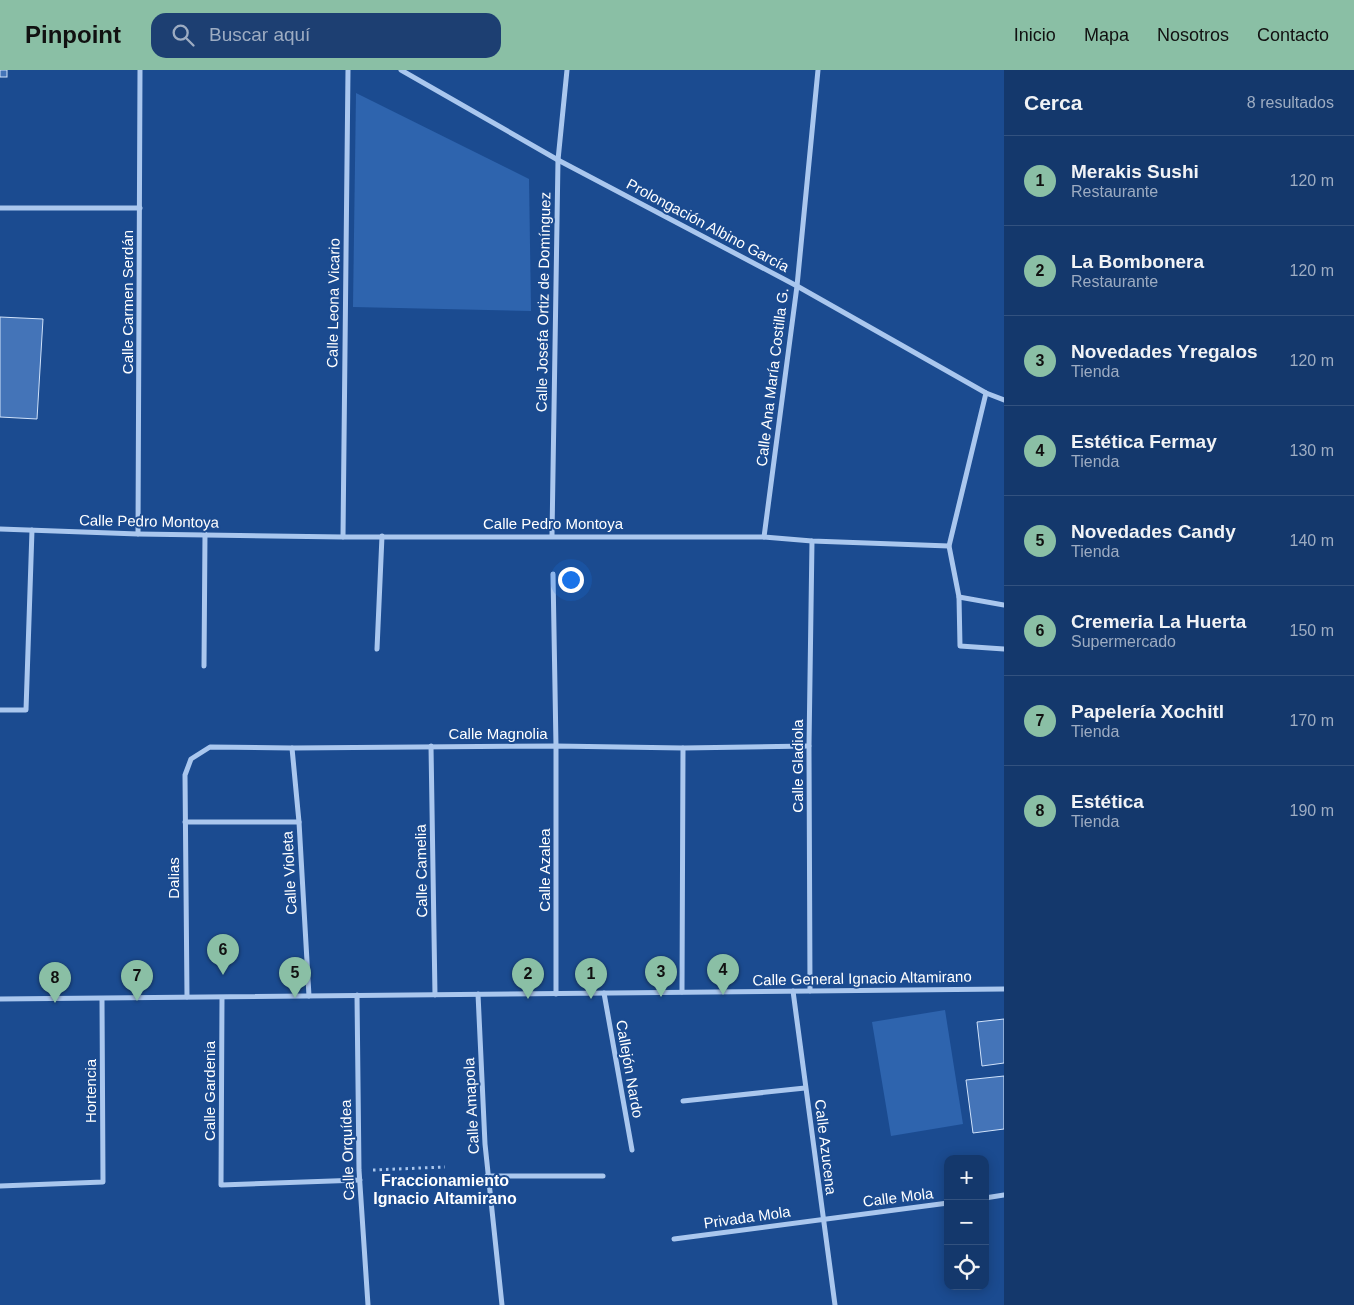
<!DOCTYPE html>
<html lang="es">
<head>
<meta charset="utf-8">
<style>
	:root { --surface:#14386c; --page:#1d3f72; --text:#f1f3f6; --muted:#9dacc2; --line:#33527f; --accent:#8abfa5 }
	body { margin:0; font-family:Arial,sans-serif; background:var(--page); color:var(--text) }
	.controls { position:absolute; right:15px; bottom:15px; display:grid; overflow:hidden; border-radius:10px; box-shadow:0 2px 12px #0003 }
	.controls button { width:45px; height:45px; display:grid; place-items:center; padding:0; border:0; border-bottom:1px solid var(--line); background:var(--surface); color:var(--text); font:25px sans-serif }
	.you { position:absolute; left:570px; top:509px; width:18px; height:18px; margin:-12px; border:4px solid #fff; border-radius:50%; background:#1a73e8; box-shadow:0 0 0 8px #1a73e833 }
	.badge { display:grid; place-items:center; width:32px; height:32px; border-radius:50%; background:var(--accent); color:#111; font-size:16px; font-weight:700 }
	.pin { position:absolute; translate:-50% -41px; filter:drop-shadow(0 1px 2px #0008) }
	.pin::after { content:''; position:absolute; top:26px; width:18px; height:15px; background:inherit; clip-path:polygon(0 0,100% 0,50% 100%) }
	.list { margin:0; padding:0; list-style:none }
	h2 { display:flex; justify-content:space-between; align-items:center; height:65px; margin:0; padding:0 20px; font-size:21px }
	h2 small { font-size:16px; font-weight:400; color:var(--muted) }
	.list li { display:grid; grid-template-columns:32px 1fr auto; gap:15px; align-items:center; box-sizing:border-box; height:90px; padding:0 20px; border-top:1px solid var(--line) }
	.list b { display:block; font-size:19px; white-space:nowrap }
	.list p { margin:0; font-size:16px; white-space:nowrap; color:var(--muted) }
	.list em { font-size:16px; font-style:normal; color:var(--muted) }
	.icon { flex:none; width:28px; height:28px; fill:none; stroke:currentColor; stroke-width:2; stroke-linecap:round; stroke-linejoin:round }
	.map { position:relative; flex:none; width:1004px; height:1235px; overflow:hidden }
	header { display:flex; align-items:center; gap:30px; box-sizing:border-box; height:70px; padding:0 25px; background:var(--accent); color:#111 }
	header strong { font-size:24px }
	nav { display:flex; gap:28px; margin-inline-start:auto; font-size:18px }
	.search { width:350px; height:45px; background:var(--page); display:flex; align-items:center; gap:12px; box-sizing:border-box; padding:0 18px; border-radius:15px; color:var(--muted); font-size:19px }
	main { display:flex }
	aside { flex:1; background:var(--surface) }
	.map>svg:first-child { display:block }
	.green { fill:#2e64ae }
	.building { fill:#4474b8; stroke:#d0e2fa }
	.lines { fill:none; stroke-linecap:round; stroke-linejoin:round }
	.path { stroke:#aac7ee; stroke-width:3; stroke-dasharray:2.5 4; stroke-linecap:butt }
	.minor { stroke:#aac7ee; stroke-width:5 }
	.labels { text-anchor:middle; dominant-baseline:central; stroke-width:4; stroke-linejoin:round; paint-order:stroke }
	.street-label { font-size:15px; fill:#fff; stroke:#1b4b90 }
	.neighbourhood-label { font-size:16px; font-weight:bold; fill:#fff; stroke:#1b4b90 }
</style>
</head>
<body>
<header>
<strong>Pinpoint</strong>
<div class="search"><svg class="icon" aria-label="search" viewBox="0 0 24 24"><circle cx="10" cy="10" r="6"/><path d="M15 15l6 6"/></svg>Buscar aquí</div>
<nav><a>Inicio</a><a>Mapa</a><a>Nosotros</a><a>Contacto</a></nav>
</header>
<main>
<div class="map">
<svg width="1004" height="1235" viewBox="0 0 1004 1235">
	<rect width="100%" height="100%" fill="#1b4b90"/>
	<g class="green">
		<polygon points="356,23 529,109 531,241 353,237"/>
		<polygon points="945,940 963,1054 891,1066 872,952"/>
	</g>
	<g class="building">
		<rect x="0" y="0" width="7" height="7"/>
		<polygon points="0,247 43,249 37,349 0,347"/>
		<polygon points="1004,949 1004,993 982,996 977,952"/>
		<polygon points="1004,1006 1004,1059 973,1063 966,1010"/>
	</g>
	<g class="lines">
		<polyline class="path" points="373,1100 445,1097"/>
		<g class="minor">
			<polyline points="401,0 558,90 797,216 986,323 1004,330"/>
			<polyline points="0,138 140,138"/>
			<polyline points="986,323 949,476 959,527 960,576 1004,579"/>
			<polyline points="0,459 138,464 343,467 764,467 812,471 949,476"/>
			<polyline points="138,464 140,0"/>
			<polyline points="552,465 558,90 567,0"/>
			<polyline points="343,467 348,0"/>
			<polyline points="764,467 797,216 818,0"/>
			<polyline points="553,504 556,676 556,924"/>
			<polyline points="959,527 1004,535"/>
			<polyline points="377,579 382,466"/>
			<polyline points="204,596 205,464"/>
			<polyline points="0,640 26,640 32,460"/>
			<polyline points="431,676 435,925"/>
			<polyline points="292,678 299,752 309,926"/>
			<polyline points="185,752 299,752"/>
			<polyline points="793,921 835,1235"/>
			<polyline points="810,921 809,676 812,471"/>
			<polyline points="682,922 683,678"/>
			<polyline points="604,923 632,1080"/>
			<polyline points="478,924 485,1074 502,1235"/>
			<polyline points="357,925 359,1100 368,1235"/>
			<polyline points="187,927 185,705 191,689 210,677 292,678 556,676 683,678 809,676"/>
			<polyline points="222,928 221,1115 360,1110"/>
			<polyline points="0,929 1004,919"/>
			<polyline points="683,1031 805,1018"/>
			<polyline points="487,1106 603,1106"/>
			<polyline points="0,1116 103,1112 102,929"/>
			<polyline points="985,1128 1004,1125"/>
			<polyline points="674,1169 948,1133"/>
		</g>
	</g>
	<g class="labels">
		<g class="street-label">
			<text transform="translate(708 155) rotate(28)">Prolongación Albino García</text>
			<text transform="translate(127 232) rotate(-90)">Calle Carmen Serdán</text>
			<text transform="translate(543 232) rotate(-89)">Calle Josefa Ortiz de Domínguez</text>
			<text transform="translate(333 233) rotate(-89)">Calle Leona Vicario</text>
			<text transform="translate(772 307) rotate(-83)">Calle Ana María Costilla G.</text>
			<text transform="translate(149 451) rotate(1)">Calle Pedro Montoya</text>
			<text x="553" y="453">Calle Pedro Montoya</text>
			<text x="498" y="663">Calle Magnolia</text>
			<text transform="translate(797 696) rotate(-90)">Calle Gladiola</text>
			<text transform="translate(544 800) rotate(-90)">Calle Azalea</text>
			<text transform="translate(421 801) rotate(-91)">Calle Camelia</text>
			<text transform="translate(289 803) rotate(-93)">Calle Violeta</text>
			<text transform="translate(173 808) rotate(-90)">Dalias</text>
			<text transform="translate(862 908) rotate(-1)">Calle General Ignacio Altamirano</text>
			<text transform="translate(630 999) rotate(80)">Callejón Nardo</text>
			<text transform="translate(90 1021) rotate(-90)">Hortencia</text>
			<text transform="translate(209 1021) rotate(-90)">Calle Gardenia</text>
			<text transform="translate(471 1036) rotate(-93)">Calle Amapola</text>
			<text transform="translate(826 1077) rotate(83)">Calle Azucena</text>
			<text transform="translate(347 1080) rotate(-92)">Calle Orquídea</text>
			<text transform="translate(898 1127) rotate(-7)">Calle Mola</text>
			<text transform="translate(747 1147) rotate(-8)">Privada Mola</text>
		</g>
		<g class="neighbourhood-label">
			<text x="445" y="1110">Fraccionamiento<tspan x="445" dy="18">Ignacio Altamirano</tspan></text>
		</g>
	</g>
</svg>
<div class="controls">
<button>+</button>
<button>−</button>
<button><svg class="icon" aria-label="locate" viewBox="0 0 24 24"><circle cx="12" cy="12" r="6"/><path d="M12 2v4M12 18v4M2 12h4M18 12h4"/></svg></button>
</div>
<div class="you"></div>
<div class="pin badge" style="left:591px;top:929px">1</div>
<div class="pin badge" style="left:528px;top:929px">2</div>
<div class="pin badge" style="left:661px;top:927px">3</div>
<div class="pin badge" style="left:723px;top:925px">4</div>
<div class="pin badge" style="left:295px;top:928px">5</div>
<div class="pin badge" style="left:223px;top:905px">6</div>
<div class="pin badge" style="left:137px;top:931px">7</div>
<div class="pin badge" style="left:55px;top:933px">8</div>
</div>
<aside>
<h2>Cerca<small>8 resultados</small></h2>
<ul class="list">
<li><span class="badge">1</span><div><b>Merakis Sushi</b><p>Restaurante</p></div><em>120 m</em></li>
<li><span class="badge">2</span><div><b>La Bombonera</b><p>Restaurante</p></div><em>120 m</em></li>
<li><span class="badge">3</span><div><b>Novedades Yregalos</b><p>Tienda</p></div><em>120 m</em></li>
<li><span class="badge">4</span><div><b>Estética Fermay</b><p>Tienda</p></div><em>130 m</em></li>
<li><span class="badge">5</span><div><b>Novedades Candy</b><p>Tienda</p></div><em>140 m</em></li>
<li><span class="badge">6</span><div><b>Cremeria La Huerta</b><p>Supermercado</p></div><em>150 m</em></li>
<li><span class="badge">7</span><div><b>Papelería Xochitl</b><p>Tienda</p></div><em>170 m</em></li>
<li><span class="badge">8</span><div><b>Estética</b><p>Tienda</p></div><em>190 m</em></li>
</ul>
</aside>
</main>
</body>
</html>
